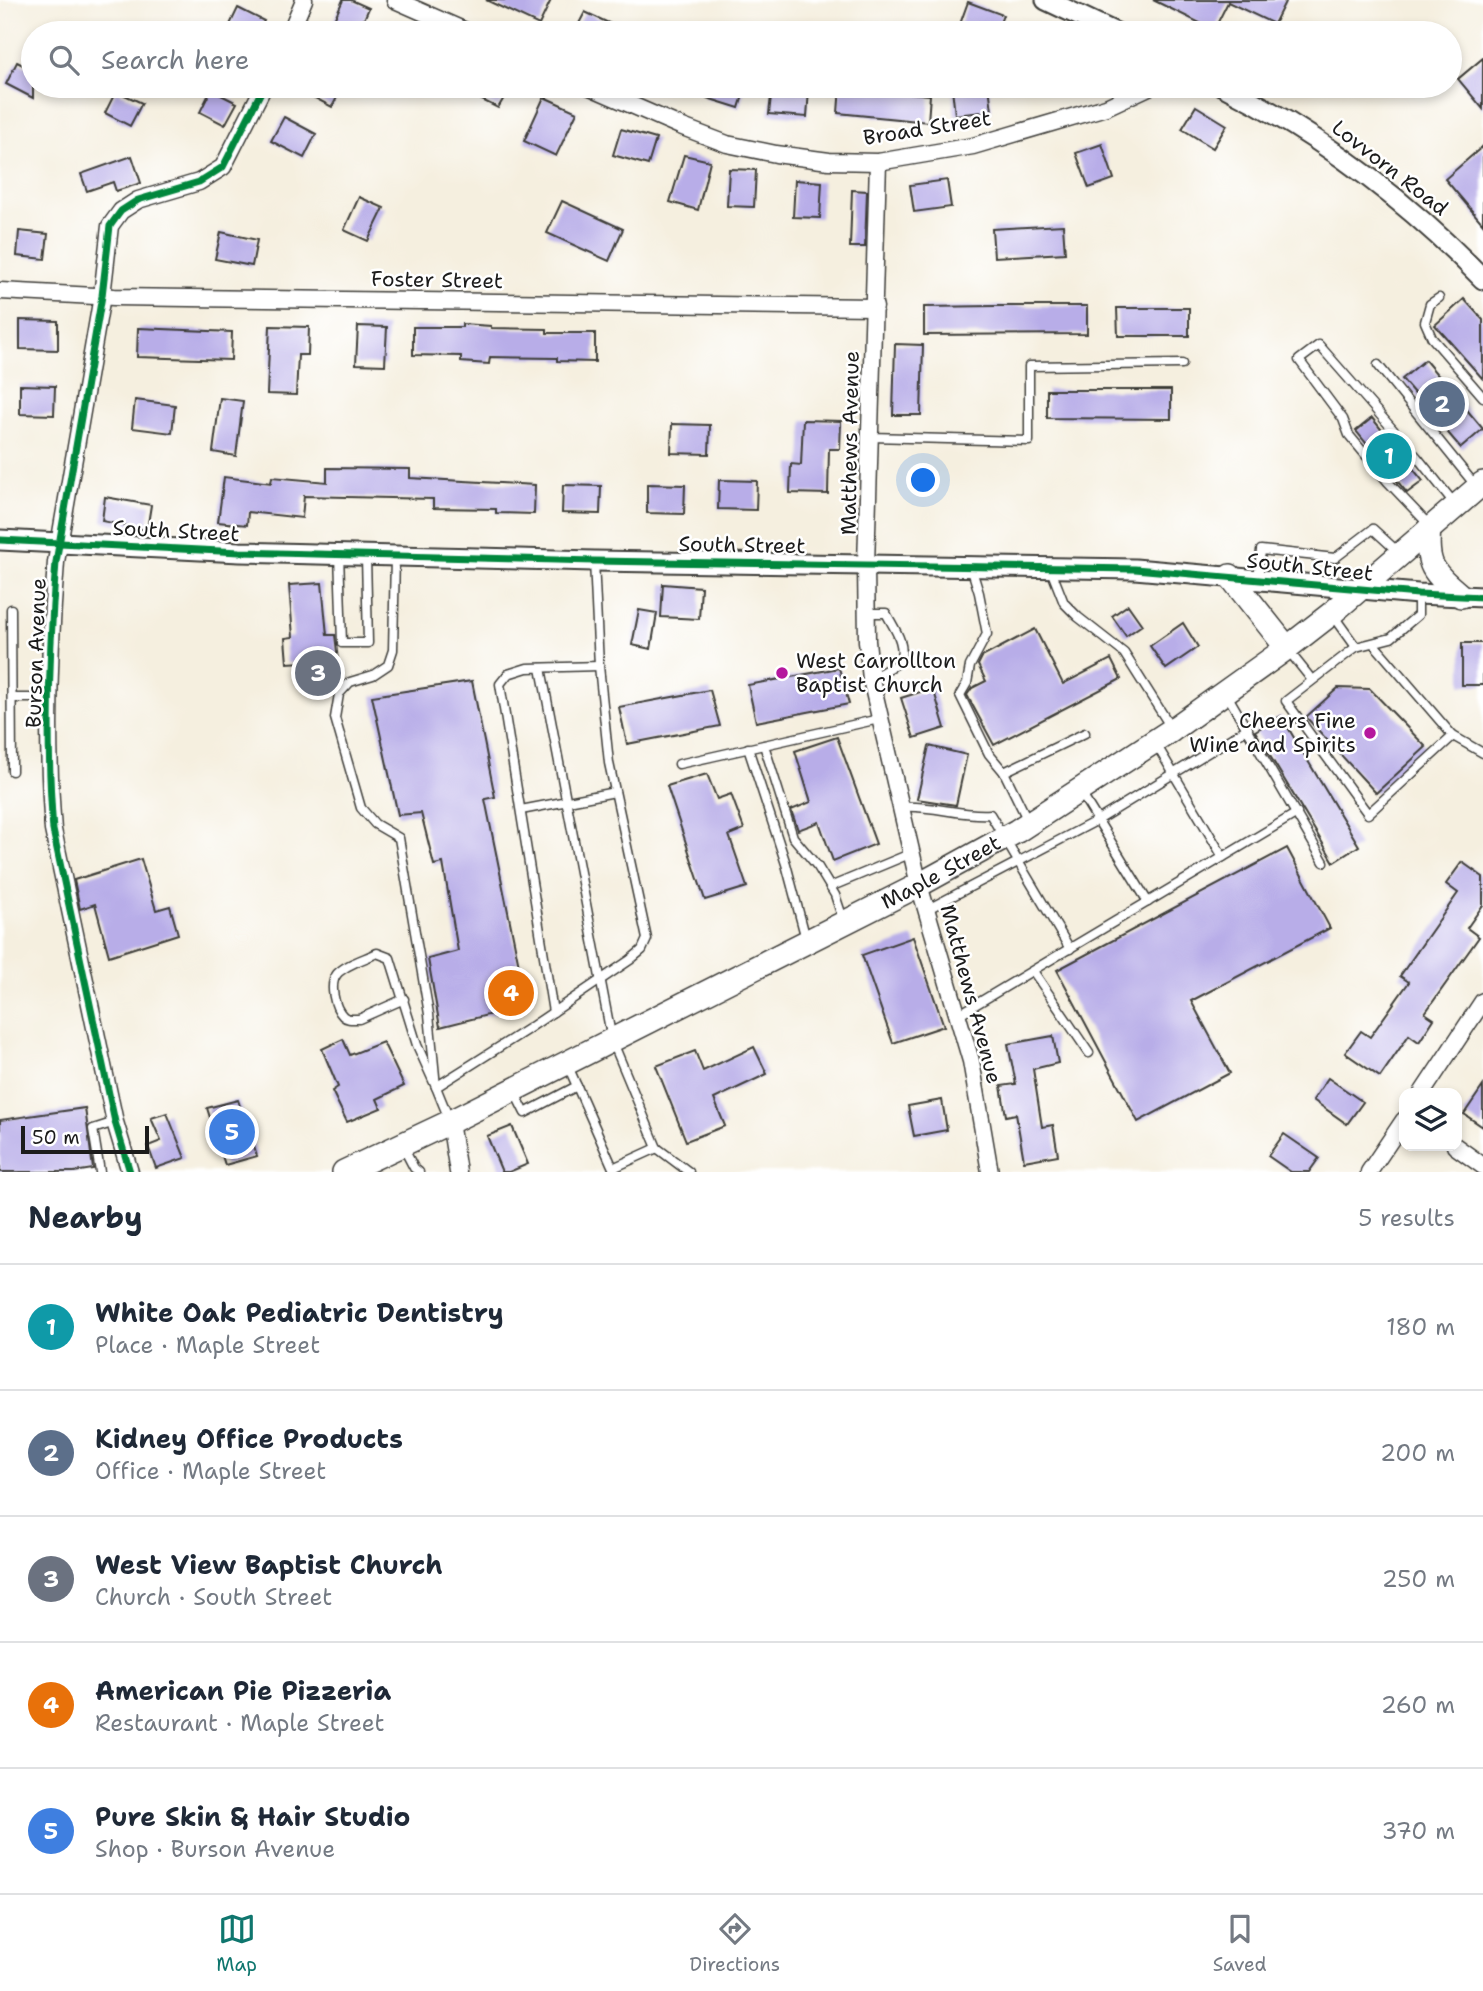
<!DOCTYPE html>
<html lang="en">
<head>
<meta charset="utf-8">
<style>
	:root { --surface:#fff; --page:#f2f2f3; --text:#1f2937; --muted:#747a83; --line:#e0e1e3; --accent:#0f766e }
	body { margin:0; font-family:"Shantell Sans",sans-serif; background:var(--page); color:var(--text) }
	.controls { position:absolute; right:21px; bottom:21px; display:grid; overflow:hidden; border-radius:14px; box-shadow:0 4px 10px #0003 }
	.controls button { width:63px; height:63px; display:grid; place-items:center; padding:0; border:0; border-bottom:2px solid var(--line); background:var(--surface); color:var(--text); font:35px sans-serif }
	.scale { position:absolute; left:21px; bottom:18px; width:128px; box-sizing:border-box; padding-left:7px; border:4px solid #1c1c1c; border-top:0; font-size:19px; line-height:24px; white-space:nowrap; color:#1c1c1c; -webkit-text-stroke:5px #fff; paint-order:stroke }
	.you { position:absolute; left:924px; top:481px; width:24px; height:24px; margin:-18px; border:5px solid #fff; border-radius:50%; background:#1a73e8; box-shadow:0 0 0 10px #1a73e833 }
	.badge { display:grid; place-items:center; width:46px; height:46px; border-radius:50%; background:var(--accent); color:#fff; font-size:23px; font-weight:700 }
	.pin { position:absolute; translate:-50% -50%; border:4px solid #fff; box-shadow:0 2px 7px #0006 }
	.list { margin:0; padding:0; list-style:none }
	h2 { display:flex; justify-content:space-between; align-items:center; height:91px; margin:0; padding:0 28px; font-size:30px }
	h2 small { font-size:23px; font-weight:400; color:var(--muted) }
	.list li { display:grid; grid-template-columns:46px 1fr auto; gap:21px; align-items:center; box-sizing:border-box; height:126px; padding:0 28px; border-top:2px solid var(--line) }
	.list b { display:block; font-size:26px; white-space:nowrap }
	.list p { margin:0; font-size:23px; white-space:nowrap; color:var(--muted) }
	.list em { font-size:23px; font-style:normal; color:var(--muted) }
	.icon { flex:none; width:38px; height:38px; fill:none; stroke:currentColor; stroke-width:2; stroke-linecap:round; stroke-linejoin:round }
	.map { position:relative; flex:none; width:1483px; height:1172px; overflow:hidden }
	.search { position:absolute; background:var(--surface); box-shadow:0 4px 10px #0003; left:21px; right:21px; top:21px; height:77px; display:flex; align-items:center; gap:18px; box-sizing:border-box; padding:0 24px; border-radius:38px; color:var(--muted); font-size:26px }
	.sheet { height:721px; background:var(--surface) }
	nav { display:flex; justify-content:space-around; align-items:center; box-sizing:border-box; height:98px; border-top:2px solid var(--line); background:var(--surface); font-size:19px; color:var(--muted) }
	nav a { display:grid; justify-items:center; gap:4px }
	nav .on { color:var(--accent) }
	.map>svg:first-child { display:block }
	.building { fill:#b8ade8 }
	.lines { fill:none; stroke-linecap:round; stroke-linejoin:round }
	.service-casing { stroke:#3d3c39; stroke-width:11 }
	.minor-casing { stroke:#3d3c39; stroke-width:19 }
	.tertiary-casing { stroke:#3d3c39; stroke-width:23 }
	.secondary-casing { stroke:#3d3c39; stroke-width:26 }
	.service { stroke:#fff; stroke-width:8 }
	.minor { stroke:#fff; stroke-width:16 }
	.tertiary { stroke:#fff; stroke-width:19 }
	.secondary { stroke:#fff; stroke-width:23 }
	.cycleway-casing { stroke:#fff; stroke-width:11 }
	.cycleway { stroke:#00873e; stroke-width:7 }
	.poi-dot { fill:#b5179e; stroke:#fff; stroke-width:2.5 }
	.labels { text-anchor:middle; dominant-baseline:central; stroke-width:5; stroke-linejoin:round; paint-order:stroke }
	.street-label { font-size:21px; fill:#1c1c1c; stroke:#fff }
	.poi-label { font-size:21px; fill:#1c1c1c; stroke:#fff; text-anchor:start }
</style>
</head>
<body>
<div class="map">
<svg width="1483" height="1172" viewBox="0 0 1483 1172">
	<rect width="100%" height="100%" fill="#fff"/>
	<filter id="ink" filterUnits="userSpaceOnUse"><feTurbulence type="fractalNoise" baseFrequency=".0143" numOctaves="2"/><feDisplacementMap in="SourceGraphic" scale="14" xChannelSelector="R" yChannelSelector="G"/><feConvolveMatrix kernelMatrix="1 2 1 2 8 2 1 2 1" color-interpolation-filters="sRGB"/></filter>
	<filter id="wash" filterUnits="userSpaceOnUse"><feTurbulence type="fractalNoise" baseFrequency=".00686" numOctaves="4" result="noise"/><feDisplacementMap in="SourceGraphic" scale="28" xChannelSelector="R" yChannelSelector="G"/><feGaussianBlur stdDeviation="1.57" result="paint"/><feColorMatrix in="noise" values="0 0 0 0 0 0 0 0 0 0 0 0 0 0 0 0 0 1.4 0 .05"/><feComposite in="paint" operator="in"/></filter>
	<g filter="url(#wash)">
		<rect width="100%" height="100%" fill="#f5efdf"/>
		<g id="blocks">
			<g class="building">
				<polygon points="343,0 351,0 369,8 358,33 328,33"/>
				<polygon points="486,0 551,0 539,25"/>
				<polygon points="1153,0 1286,0 1274,24 1228,2 1214,30"/>
				<polygon points="968,2 1003,15 996,33 975,33 959,27"/>
				<polygon points="238,8 264,21 258,33 226,33"/>
				<polygon points="585,12 630,33 574,33"/>
				<polygon points="1483,58 1483,109 1458,79"/>
				<polygon points="17,62 33,70 33,98 6,84"/>
				<polygon points="292,86 343,86 332,107"/>
				<polygon points="480,86 511,86 498,108 474,96"/>
				<polygon points="707,86 746,86 739,108 704,97"/>
				<polygon points="840,86 930,95 928,122 838,113"/>
				<polygon points="973,86 989,86 992,111 955,115 952,88"/>
				<polygon points="772,87 809,90 807,117 769,114"/>
				<polygon points="211,90 237,103 225,125 200,112"/>
				<polygon points="116,91 142,103 130,126 105,113"/>
				<polygon points="544,97 577,112 556,156 524,141"/>
				<polygon points="1196,106 1227,125 1213,148 1182,129"/>
				<polygon points="284,117 316,134 304,158 271,141"/>
				<polygon points="621,129 656,139 648,165 613,155"/>
				<polygon points="1102,144 1114,179 1089,188 1076,153"/>
				<polygon points="1483,146 1483,224 1445,179"/>
				<polygon points="684,155 710,161 698,210 670,202"/>
				<polygon points="132,156 141,183 116,191 113,182 87,191 81,174"/>
				<polygon points="729,169 756,170 754,207 727,206"/>
				<polygon points="795,180 822,182 820,218 793,217"/>
				<polygon points="947,180 951,207 914,212 910,185"/>
				<polygon points="852,190 867,191 865,247 850,247"/>
				<polygon points="359,197 384,208 368,241 344,230"/>
				<polygon points="562,201 623,229 609,261 547,233"/>
				<polygon points="1063,225 1065,253 994,257 992,229"/>
				<polygon points="19,231 48,234 45,259 17,256"/>
				<polygon points="221,232 257,240 252,266 215,259"/>
				<polygon points="1464,299 1483,320 1483,379 1435,325"/>
				<polygon points="995,306 1087,306 1087,334 924,335 924,307"/>
				<polygon points="1117,308 1189,308 1189,336 1118,336"/>
				<polygon points="20,320 58,321 58,350 20,349"/>
				<polygon points="462,324 491,326 491,328 547,329 547,333 595,333 595,362 557,361 557,358 490,357 489,364 461,362 461,356 413,355 413,327 462,327"/>
				<polygon points="270,326 309,327 308,355 298,355 296,395 267,394"/>
				<polygon points="358,326 387,327 385,365 356,364"/>
				<polygon points="138,328 232,332 231,360 137,357"/>
				<polygon points="895,344 923,345 921,415 893,415"/>
				<polygon points="1425,360 1483,429 1461,448 1402,379"/>
				<polygon points="20,385 55,386 54,415 20,414"/>
				<polygon points="1047,390 1171,390 1171,419 1047,418"/>
				<polygon points="220,398 243,401 236,456 213,452"/>
				<polygon points="135,400 175,405 172,433 132,428"/>
				<polygon points="1372,418 1423,481 1407,493 1356,431"/>
				<polygon points="803,420 841,421 840,449 829,449 828,494 790,493 791,464 801,465"/>
				<polygon points="672,424 710,425 709,454 671,453"/>
				<polygon points="327,468 410,469 410,478 535,485 534,514 496,513 496,509 433,508 433,499 304,496 302,518 248,512 247,525 218,522 224,477 271,483 272,477 327,482"/>
				<polygon points="719,480 757,481 756,510 718,509"/>
				<polygon points="647,484 685,485 684,514 647,513"/>
				<polygon points="563,485 601,486 600,514 562,513"/>
				<polygon points="105,497 151,505 147,530 102,521"/>
				<polygon points="322,583 327,635 335,635 338,660 287,663 285,638 293,637 289,585"/>
				<polygon points="663,584 701,587 699,619 661,617"/>
				<polygon points="1128,605 1142,625 1126,636 1112,616"/>
				<polygon points="639,610 657,613 651,649 632,645"/>
				<polygon points="1183,623 1198,647 1166,669 1150,646"/>
				<polygon points="1035,629 1063,684 1111,659 1121,679 994,745 967,695 972,688 986,681 978,665 982,657"/>
				<rect x="1462" y="643" width="21" height="42"/>
				<polygon points="839,668 849,704 756,722 748,685"/>
				<polygon points="472,681 495,797 485,799 527,1005 440,1027 428,959 458,951 443,863 434,865 421,813 398,815 372,696"/>
				<polygon points="933,688 945,728 914,738 901,698"/>
				<polygon points="1338,688 1370,689 1426,747 1376,793 1306,717"/>
				<polygon points="710,690 720,726 627,744 619,707"/>
				<polygon points="1281,716 1359,846 1334,862 1255,731"/>
				<polygon points="837,737 876,844 833,861 819,822 798,830 791,810 811,802 795,751"/>
				<polygon points="929,746 967,755 956,805 917,799"/>
				<polygon points="707,774 717,799 731,794 744,829 729,835 747,887 705,900 667,786"/>
				<polygon points="1287,848 1330,928 1191,1001 1230,1073 1138,1122 1057,970"/>
				<polygon points="141,859 156,910 170,906 178,934 109,956 95,904 80,909 74,880"/>
				<polygon points="1462,862 1483,877 1483,905 1467,928 1479,937 1425,1013 1434,1019 1419,1042 1409,1035 1380,1077 1345,1053 1361,1031 1370,1037 1409,982 1400,976 1458,893 1446,884"/>
				<polygon points="913,937 944,1026 893,1043 862,955"/>
				<polygon points="1053,1036 1058,1063 1033,1069 1042,1127 1053,1125 1058,1155 1024,1161 1016,1114 1006,1116 1001,1086 1016,1084 1008,1044"/>
				<polygon points="343,1039 350,1055 383,1042 404,1086 377,1099 381,1108 347,1122 332,1091 338,1087 322,1049"/>
				<polygon points="754,1047 767,1074 714,1099 725,1126 686,1141 656,1066 695,1051 703,1071"/>
				<polygon points="1328,1078 1363,1102 1347,1124 1313,1100"/>
				<polygon points="1483,1086 1483,1127 1464,1114"/>
				<polygon points="238,1100 257,1156 225,1165 207,1108"/>
				<polygon points="942,1100 947,1130 914,1136 908,1106"/>
				<polygon points="85,1108 93,1169 74,1172 0,1172 0,1120"/>
				<polygon points="167,1113 185,1158 156,1168 148,1146 161,1141 151,1118"/>
				<polygon points="512,1126 528,1164 509,1172 502,1172 487,1136"/>
				<polygon points="1284,1134 1319,1158 1309,1172 1291,1172 1268,1156"/>
			</g>
		</g>
	</g>
	<g filter="url(#ink)">
		<use href="#blocks" fill-opacity="0" stroke="#3d3c39" stroke-width="2"/>
		<g class="lines">
			<defs>
				<g id="service">
					<polyline points="1439,298 1430,304 1425,322 1432,338 1483,397"/>
					<polyline points="1378,365 1475,485"/>
					<polyline points="870,437 1029,441 1029,366 1182,364"/>
					<polyline points="1430,526 1388,482 1349,435 1343,419 1299,360 1319,345 1417,457 1454,503"/>
					<polyline points="339,554 342,643 368,643 366,556"/>
					<polyline points="395,557 393,650 388,665 373,675 350,682 339,694 335,718 361,808 375,824 399,838 429,1014 436,1087 449,1119"/>
					<polyline points="971,567 979,593 987,634 970,666 967,683 960,695 989,754 1004,772 1028,821"/>
					<polyline points="1051,570 1064,603 1078,617 1124,653 1172,729"/>
					<polyline points="1258,580 1261,550 1335,558 1373,529 1398,552"/>
					<polyline points="11,609 12,771"/>
					<path d="M866,613H886C895,630 906,643 900,662L872,678"/>
					<polyline points="1333,615 1356,647"/>
					<polyline points="1373,643 1453,736 1368,814 1286,701 1356,647 1391,638 1418,615 1418,596"/>
					<polyline points="1288,650 1312,680"/>
					<polyline points="541,668 612,1040 657,1148 613,1168 568,1066"/>
					<polyline points="1226,693 1324,862"/>
					<polyline points="12,698 51,698"/>
					<polyline points="1453,736 1483,753"/>
					<polyline points="1156,744 1223,857"/>
					<polyline points="748,748 786,864 806,939"/>
					<polyline points="679,764 764,745"/>
					<polyline points="1004,772 1085,733"/>
					<polyline points="1081,793 1148,902"/>
					<path d="M902,807C933,805 959,816 990,814L1070,949"/>
					<polyline points="521,810 615,792"/>
					<polyline points="830,887 912,853"/>
					<polyline points="926,910 1098,820 1248,728"/>
					<polyline points="843,919 835,895 818,867 793,837 764,745 879,719"/>
					<polyline points="1033,971 1089,1053"/>
					<path d="M404,999L359,1019C353,1019 347,1020 343,1016C334,1007 329,984 337,974C346,964 365,959 377,953L390,958L417,1045L436,1087L528,1029L630,960L642,950L647,939L609,763L599,666L594,561"/>
					<polyline points="553,1012 500,684 508,674 527,668 599,666"/>
					<polyline points="958,1015 1297,813"/>
					<polyline points="515,1093 525,1113 577,1086"/>
					<polyline points="402,1145 414,1168 419,1172"/>
					<polyline points="657,1148 689,1172"/>
					<polyline points="100,1172 93,1129 115,1122"/>
				</g>
				<g id="minor">
					<polyline points="395,0 470,33"/>
					<polyline points="290,33 304,0"/>
					<polyline points="588,86 680,126 727,144 776,154 829,161 878,162 973,146 1106,107 1151,86"/>
					<polyline points="878,162 866,565 867,641 871,679 919,885 971,1061 990,1172"/>
					<polyline points="0,291 114,297 875,307"/>
					<polyline points="1422,1093 1483,1001"/>
					<polyline points="450,1122 458,1172"/>
					<polyline points="1455,1146 1483,1166"/>
					<path d="M130,1172L115,1122L53,830C46,742 49,650 56,562L102,296L110,226L121,211L138,200L199,182L223,167L264,86"/>
					<polyline points="1369,1172 1404,1120"/>
				</g>
				<g id="tertiary">
					<polyline points="1046,0 1116,33"/>
					<path d="M1223,86C1321,135 1406,200 1483,279"/>
					<polyline points="0,540 240,552 594,561 1135,569 1418,594 1483,597"/>
				</g>
				<g id="secondary">
					<path d="M1429,529C1425,566 1434,573 1461,596"/>
					<polyline points="1230,576 1287,648"/>
					<path id="s1" d="M344,1172L450,1122L919,885L1017,831L1172,730L1287,648L1332,613L1483,483"/>
				</g>
			</defs>
			<use href="#service" class="service-casing"/>
			<use href="#minor" class="minor-casing"/>
			<use href="#tertiary" class="tertiary-casing"/>
			<use href="#secondary" class="secondary-casing"/>
			<use href="#service" class="service"/>
			<use href="#minor" class="minor"/>
			<use href="#tertiary" class="tertiary"/>
			<use href="#secondary" class="secondary"/>
			<defs>
				<g id="cycleway">
					<polyline points="0,540 240,552 594,561 1135,569 1418,594 1483,597"/>
					<path d="M130,1172L115,1122L53,830C46,742 49,650 56,562L102,296L110,226L121,211L138,200L199,182L223,167L264,86"/>
				</g>
			</defs>
			<use href="#cycleway" class="cycleway-casing"/>
			<use href="#cycleway" class="cycleway"/>
		</g>
	</g>
	<g class="poi-dot">
		<circle cx="782" cy="673" r="7"/>
		<circle cx="1370" cy="733" r="7"/>
	</g>
	<g class="labels">
		<g class="street-label">
			<text transform="translate(927 128) rotate(-9)">Broad Street</text>
			<text transform="translate(1390 168) rotate(38)">Lovvorn Road</text>
			<text transform="translate(437 280) rotate(1)">Foster Street</text>
			<text transform="translate(850 443) rotate(-89)">Matthews Avenue</text>
			<text transform="translate(176 531) rotate(3)">South Street</text>
			<text transform="translate(742 545) rotate(1)">South Street</text>
			<text transform="translate(1310 567) rotate(6)">South Street</text>
			<text transform="translate(36 653) rotate(-88)">Burson Avenue</text>
			<text stroke="none"><textPath href="#s1" startOffset="668">Maple Street</textPath></text>
			<text transform="translate(971 994) rotate(75)">Matthews Avenue</text>
		</g>
		<g class="poi-label">
			<text x="796" y="661">West Carrollton<tspan x="796" dy="24">Baptist Church</tspan></text>
			<text x="1356" y="721" text-anchor="end">Cheers Fine<tspan x="1356" dy="24">Wine and Spirits</tspan></text>
		</g>
	</g>
</svg>
<div class="controls">
<button><svg class="icon" aria-label="layers" viewBox="0 0 24 24"><path d="M12 4l9 5-9 5-9-5zM3 14l9 5 9-5"/></svg></button>
</div>
<div class="scale">50 m</div>
<div class="you"></div>
<div class="pin badge" style="left:1389px;top:456px;background:#0f9aa8">1</div>
<div class="pin badge" style="left:1442px;top:404px;background:#5c6f8a">2</div>
<div class="pin badge" style="left:318px;top:673px;background:#6b7280">3</div>
<div class="pin badge" style="left:511px;top:993px;background:#e8710a">4</div>
<div class="pin badge" style="left:232px;top:1132px;background:#3f7fe0">5</div>
<div class="search"><svg class="icon" aria-label="search" viewBox="0 0 24 24"><circle cx="10" cy="10" r="6"/><path d="M15 15l6 6"/></svg>Search here</div>
</div>
<section class="sheet">
<h2>Nearby<small>5 results</small></h2>
<ul class="list">
<li><span class="badge" style="background:#0f9aa8">1</span><div><b>White Oak Pediatric Dentistry</b><p>Place · Maple Street</p></div><em>180 m</em></li>
<li><span class="badge" style="background:#5c6f8a">2</span><div><b>Kidney Office Products</b><p>Office · Maple Street</p></div><em>200 m</em></li>
<li><span class="badge" style="background:#6b7280">3</span><div><b>West View Baptist Church</b><p>Church · South Street</p></div><em>250 m</em></li>
<li><span class="badge" style="background:#e8710a">4</span><div><b>American Pie Pizzeria</b><p>Restaurant · Maple Street</p></div><em>260 m</em></li>
<li><span class="badge" style="background:#3f7fe0">5</span><div><b>Pure Skin &amp; Hair Studio</b><p>Shop · Burson Avenue</p></div><em>370 m</em></li>
</ul>
</section>
<nav>
<a class="on"><svg class="icon" aria-label="map" viewBox="0 0 24 24"><path d="M3 6l6-2 6 2 6-2v14l-6 2-6-2-6 2zM9 4v14M15 6v14"/></svg>Map</a>
<a><svg class="icon" aria-label="directions" viewBox="0 0 24 24"><path d="M12 3l9 9-9 9-9-9zM9 14v-3h6M13 9l2 2-2 2"/></svg>Directions</a>
<a><svg class="icon" aria-label="saved" viewBox="0 0 24 24"><path d="M7 4h10v16l-5-4-5 4z"/></svg>Saved</a>
</nav>
</body>
</html>
